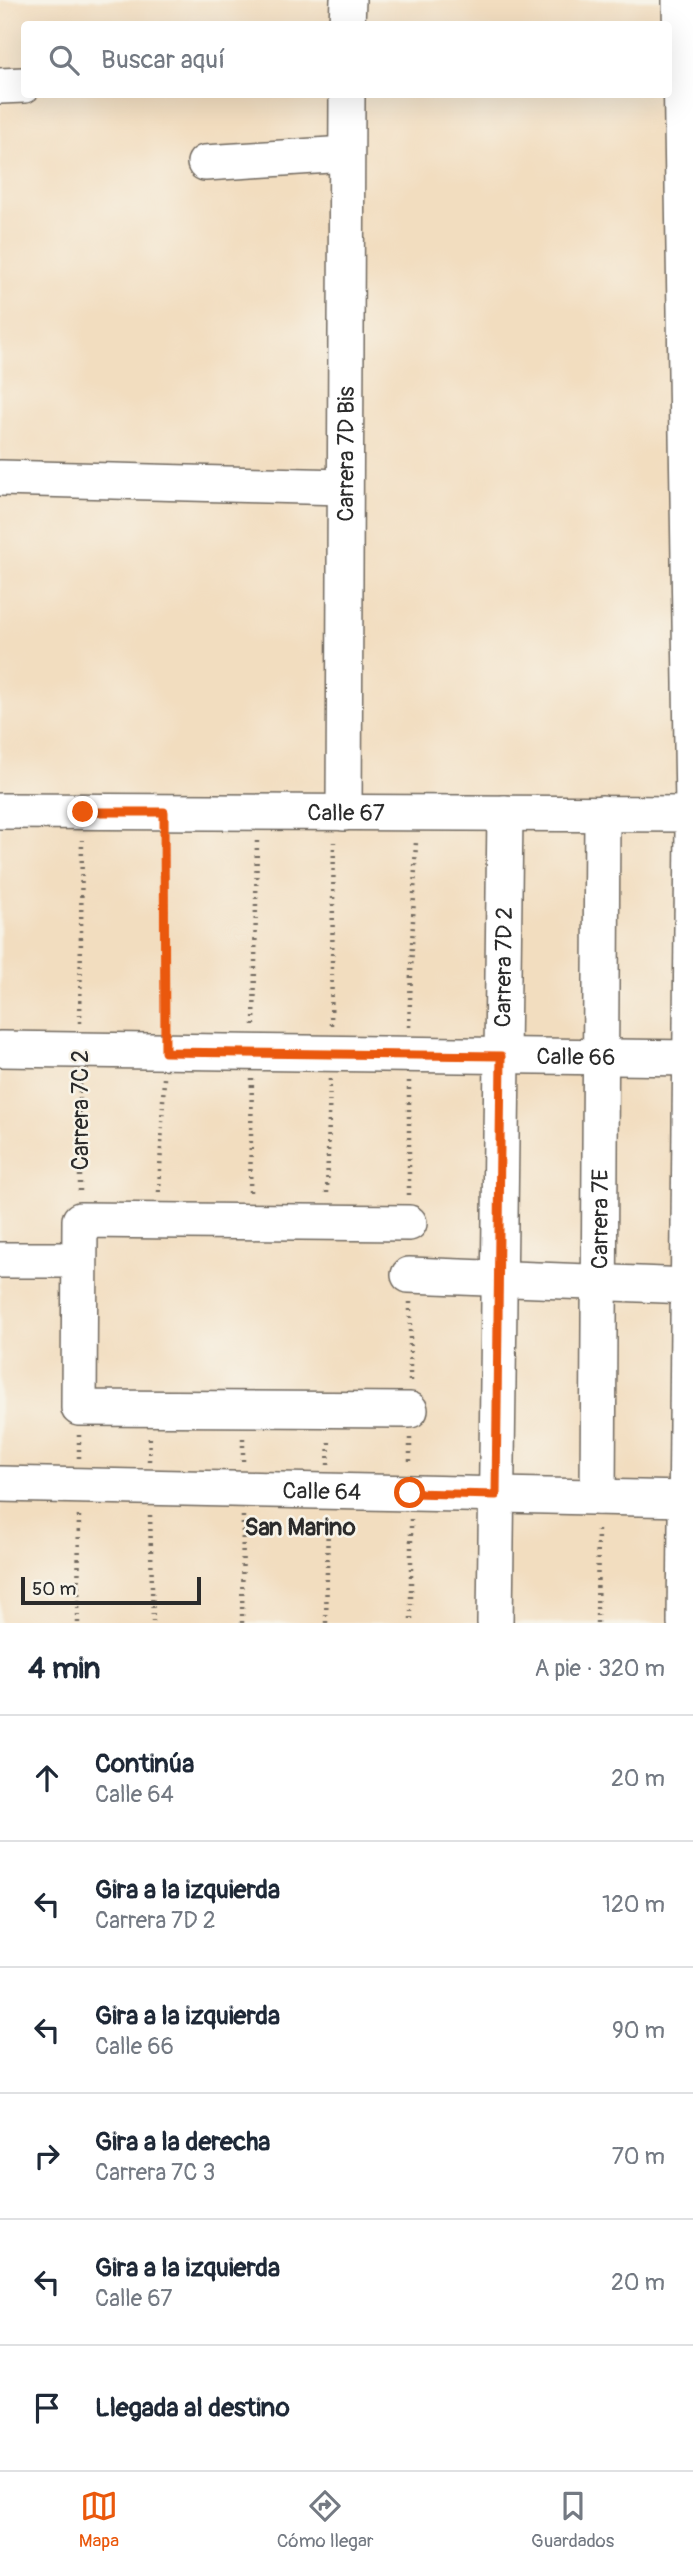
<!DOCTYPE html>
<html lang="es">
<head>
<meta charset="utf-8">
<style>
	:root { --surface:#fff; --page:#f6f6f7; --text:#1f2937; --muted:#747a83; --line:#e0e1e3; --accent:#ea580c }
	body { margin:0; font-family:Pangolin,sans-serif; background:var(--page); color:var(--text) }
	.scale { position:absolute; left:21px; bottom:18px; width:180px; box-sizing:border-box; padding-left:7px; border:4px solid #2b2b2b; border-top:0; font-size:19px; line-height:24px; white-space:nowrap; color:#2b2b2b; -webkit-text-stroke:5px #f7f3e8; paint-order:stroke }
	.stop { position:absolute; width:21px; height:21px; margin:-16px; border:5px solid #ea580c; border-radius:50%; background:#fff }
	.stop.end { background:#ea580c; border-color:#fff; box-shadow:0 2px 7px #0008 }
	.list { margin:0; padding:0; list-style:none }
	h2 { display:flex; justify-content:space-between; align-items:center; height:91px; margin:0; padding:0 28px; font-size:30px }
	h2 small { font-size:23px; font-weight:400; color:var(--muted) }
	.list li { display:grid; grid-template-columns:46px 1fr auto; gap:21px; align-items:center; box-sizing:border-box; height:126px; padding:0 28px; border-top:2px solid var(--line) }
	.list b { display:block; font-size:26px; white-space:nowrap }
	.list p { margin:0; font-size:23px; white-space:nowrap; color:var(--muted) }
	.list em { font-size:23px; font-style:normal; color:var(--muted) }
	.icon { flex:none; width:38px; height:38px; fill:none; stroke:currentColor; stroke-width:2; stroke-linecap:round; stroke-linejoin:round }
	.map { position:relative; flex:none; width:693px; height:1623px; overflow:hidden }
	.search { position:absolute; background:var(--surface); box-shadow:0 7px 28px #0002; left:21px; right:21px; top:21px; height:77px; display:flex; align-items:center; gap:18px; box-sizing:border-box; padding:0 24px; border-radius:7px; color:var(--muted); font-size:26px }
	.sheet { height:847px; background:var(--surface) }
	nav { display:flex; justify-content:space-around; align-items:center; box-sizing:border-box; height:98px; border-top:2px solid var(--line); background:var(--surface); font-size:19px; color:var(--muted) }
	nav a { display:grid; justify-items:center; gap:4px }
	nav .on { color:var(--accent) }
	.map>svg:first-child { display:block }
	.lines { fill:none; stroke-linecap:round; stroke-linejoin:round }
	.minor-casing { stroke:#71695f; stroke-width:38 }
	.path { stroke:#71695f; stroke-width:4.5; stroke-dasharray:2 5; stroke-linecap:butt }
	.minor { stroke:#fff; stroke-width:35 }
	.route { stroke:#ea580c; stroke-width:9 }
	.labels { text-anchor:middle; dominant-baseline:central; stroke-width:5; stroke-linejoin:round; paint-order:stroke }
	.street-label { font-size:23px; fill:#2b2b2b; stroke:#f7f3e8 }
	.neighbourhood-label { font-size:24px; font-weight:bold; fill:#2b2b2b; stroke:#f7f3e8 }
</style>
</head>
<body>
<div class="map">
<svg width="693" height="1623" viewBox="0 0 693 1623">
	<rect width="100%" height="100%" fill="#f7f3e8"/>
	<filter id="ink" filterUnits="userSpaceOnUse"><feTurbulence type="fractalNoise" baseFrequency=".0143" numOctaves="2"/><feDisplacementMap in="SourceGraphic" scale="14" xChannelSelector="R" yChannelSelector="G"/><feConvolveMatrix kernelMatrix="1 2 1 2 8 2 1 2 1" color-interpolation-filters="sRGB"/></filter>
	<filter id="wash" filterUnits="userSpaceOnUse"><feTurbulence type="fractalNoise" baseFrequency=".00686" numOctaves="4" result="noise"/><feDisplacementMap in="SourceGraphic" scale="28" xChannelSelector="R" yChannelSelector="G"/><feGaussianBlur stdDeviation="1.57" result="paint"/><feColorMatrix in="noise" values="0 0 0 0 0 0 0 0 0 0 0 0 0 0 0 0 0 1.4 0 .05"/><feComposite in="paint" operator="in"/></filter>
	<g filter="url(#wash)">
		<rect width="100%" height="100%" fill="#f2ddbf"/>
	</g>
	<g filter="url(#ink)">
		<g class="lines">
			<defs>
				<g id="minor">
					<polyline points="680,0 693,807"/>
					<polyline points="347,24 348,0"/>
					<polyline points="0,86 24,85"/>
					<polyline points="205,163 346,154"/>
					<polyline points="0,478 344,487"/>
					<path id="s1" d="M0,811L693,814"/>
					<path id="s2" d="M344,813L347,94"/>
					<path id="s3" d="M0,1049L691,1058"/>
					<polyline points="409,1223 80,1220 79,1408 410,1410"/>
					<polyline points="0,1260 79,1260"/>
					<polyline points="409,1275 689,1286"/>
					<path id="s4" d="M0,1484L686,1499"/>
					<path id="s5" d="M598,1497L602,813"/>
					<path id="s6" d="M495,1623L505,813"/>
					<polyline points="685,1623 693,828"/>
				</g>
			</defs>
			<use href="#minor" class="minor-casing"/>
			<g class="path">
				<polyline points="165,840 165,1024"/>
				<polyline points="80,1023 82,840"/>
				<polyline points="254,1025 257,841"/>
				<polyline points="331,1025 334,842"/>
				<polyline points="409,1027 416,840"/>
				<polyline points="409,1081 409,1195"/>
				<polyline points="80,1191 80,1078"/>
				<polyline points="159,1192 164,1078"/>
				<polyline points="250,1192 252,1079"/>
				<polyline points="327,1193 330,1079"/>
				<polyline points="410,1302 410,1384"/>
				<polyline points="410,1438 410,1465"/>
				<polyline points="79,1458 79,1435"/>
				<polyline points="149,1461 150,1435"/>
				<polyline points="243,1461 243,1435"/>
				<polyline points="328,1465 329,1438"/>
				<polyline points="150,1515 153,1623"/>
				<polyline points="411,1519 411,1623"/>
				<polyline points="78,1623 79,1512"/>
				<polyline points="242,1623 243,1515"/>
				<polyline points="326,1623 328,1519"/>
				<polyline points="597,1623 598,1526"/>
			</g>
			<use href="#minor" class="minor"/>
		</g>
	</g>
	<g class="lines" filter="url(#ink)">
		<polyline class="route" points="83,812 164,812 165,1052 501,1056 496,1495 410,1493"/>
	</g>
	<g class="labels">
		<g class="street-label">
			<text stroke="none"><textPath href="#s2" startOffset="359">Carrera 7D Bis</textPath></text>
			<text stroke="none"><textPath href="#s1" startOffset="346">Calle 67</textPath></text>
			<text stroke="none"><textPath href="#s6" startOffset="656">Carrera 7D 2</textPath></text>
			<text stroke="none"><textPath href="#s3" startOffset="576">Calle 66</textPath></text>
			<text transform="translate(80 1110) rotate(-90)">Carrera 7C 2</text>
			<text stroke="none"><textPath href="#s5" startOffset="278">Carrera 7E</textPath></text>
			<text stroke="none"><textPath href="#s4" startOffset="322">Calle 64</textPath></text>
		</g>
		<g class="neighbourhood-label">
			<text x="300" y="1527">San Marino</text>
		</g>
	</g>
</svg>
<div class="scale">50 m</div>
<div class="stop" style="left:410px;top:1493px"></div>
<div class="stop end" style="left:83px;top:812px"></div>
<div class="search"><svg class="icon" aria-label="search" viewBox="0 0 24 24"><circle cx="10" cy="10" r="6"/><path d="M15 15l6 6"/></svg>Buscar aquí</div>
</div>
<section class="sheet">
<h2>4 min<small>A pie · 320 m</small></h2>
<ul class="list">
<li><svg class="icon" aria-label="ahead" viewBox="0 0 24 24"><path d="M12 20V5M6 11l6-6 6 6"/></svg><div><b>Continúa</b><p>Calle 64</p></div><em>20 m</em></li>
<li><svg class="icon" aria-label="left" viewBox="0 0 24 24"><path d="M17 20v-9H6M10 6l-5 5 5 5"/></svg><div><b>Gira a la izquierda</b><p>Carrera 7D 2</p></div><em>120 m</em></li>
<li><svg class="icon" aria-label="left" viewBox="0 0 24 24"><path d="M17 20v-9H6M10 6l-5 5 5 5"/></svg><div><b>Gira a la izquierda</b><p>Calle 66</p></div><em>90 m</em></li>
<li><svg class="icon" aria-label="right" viewBox="0 0 24 24"><path d="M7 20v-9h11M14 6l5 5-5 5"/></svg><div><b>Gira a la derecha</b><p>Carrera 7C 3</p></div><em>70 m</em></li>
<li><svg class="icon" aria-label="left" viewBox="0 0 24 24"><path d="M17 20v-9H6M10 6l-5 5 5 5"/></svg><div><b>Gira a la izquierda</b><p>Calle 67</p></div><em>20 m</em></li>
<li><svg class="icon" aria-label="arrive" viewBox="0 0 24 24"><path d="M6 21V4h12l-3 4 3 4H6"/></svg><div><b>Llegada al destino</b></div></li>
</ul>
</section>
<nav>
<a class="on"><svg class="icon" aria-label="map" viewBox="0 0 24 24"><path d="M3 6l6-2 6 2 6-2v14l-6 2-6-2-6 2zM9 4v14M15 6v14"/></svg>Mapa</a>
<a><svg class="icon" aria-label="directions" viewBox="0 0 24 24"><path d="M12 3l9 9-9 9-9-9zM9 14v-3h6M13 9l2 2-2 2"/></svg>Cómo llegar</a>
<a><svg class="icon" aria-label="saved" viewBox="0 0 24 24"><path d="M7 4h10v16l-5-4-5 4z"/></svg>Guardados</a>
</nav>
</body>
</html>
